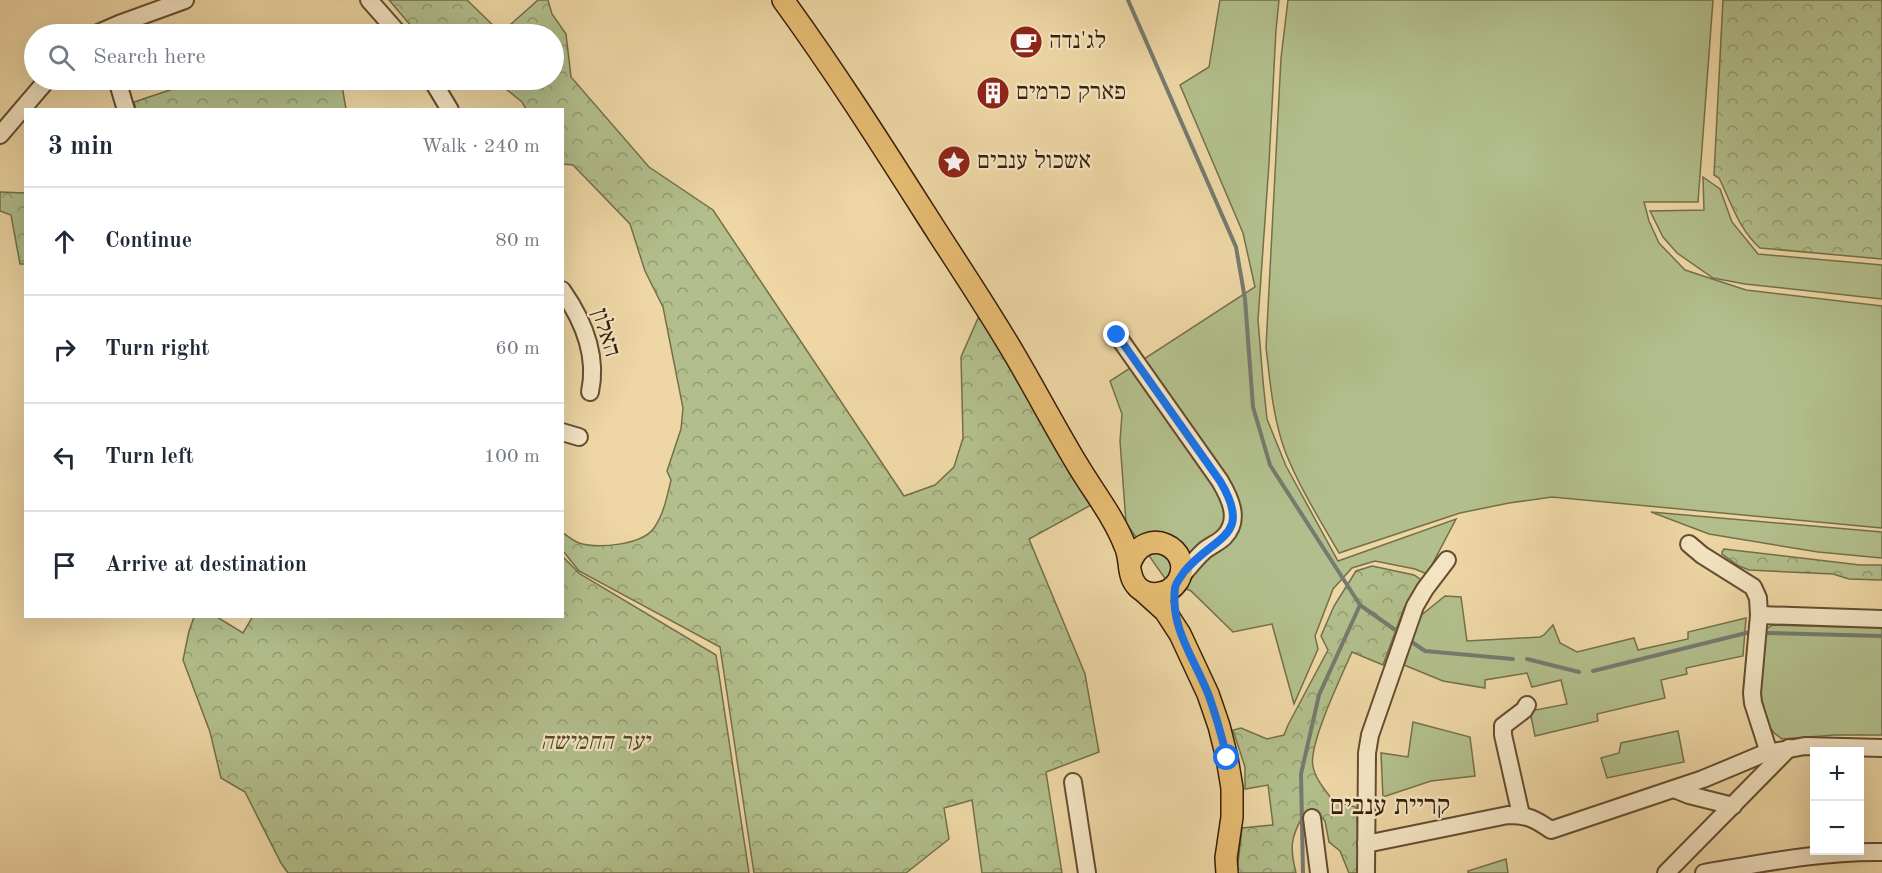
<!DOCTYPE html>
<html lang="en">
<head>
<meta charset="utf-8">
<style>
	:root { --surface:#fff; --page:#f6f6f7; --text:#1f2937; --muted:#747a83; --line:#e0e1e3 }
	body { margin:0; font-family:"Old Standard TT","Frank Ruhl Libre",serif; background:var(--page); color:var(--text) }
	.controls { position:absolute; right:18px; bottom:18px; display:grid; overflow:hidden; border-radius:0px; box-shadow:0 6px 24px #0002 }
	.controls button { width:54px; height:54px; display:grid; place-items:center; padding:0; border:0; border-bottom:2px solid var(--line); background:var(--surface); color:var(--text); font:30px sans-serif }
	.stop { position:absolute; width:18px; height:18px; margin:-14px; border:4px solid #1a73e8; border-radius:50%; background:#fff }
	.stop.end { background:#1a73e8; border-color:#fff; box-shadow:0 2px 6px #0008 }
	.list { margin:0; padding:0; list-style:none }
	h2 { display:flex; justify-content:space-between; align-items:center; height:78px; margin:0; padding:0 24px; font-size:26px }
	h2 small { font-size:20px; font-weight:400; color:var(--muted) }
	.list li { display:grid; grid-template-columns:39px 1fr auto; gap:18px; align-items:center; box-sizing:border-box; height:108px; padding:0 24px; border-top:2px solid var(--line) }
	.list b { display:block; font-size:22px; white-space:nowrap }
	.list em { font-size:20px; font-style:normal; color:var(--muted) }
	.icon { flex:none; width:33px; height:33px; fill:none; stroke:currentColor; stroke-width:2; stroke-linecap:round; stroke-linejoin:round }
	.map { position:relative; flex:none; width:1882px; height:873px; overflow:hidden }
	.search { position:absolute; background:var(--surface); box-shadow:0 6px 24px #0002; left:24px; top:24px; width:540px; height:66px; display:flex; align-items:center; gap:15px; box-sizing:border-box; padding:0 21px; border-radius:33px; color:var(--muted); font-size:22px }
	.panel { position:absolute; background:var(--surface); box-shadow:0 6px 24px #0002; left:24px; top:108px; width:540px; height:510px; border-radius:0px }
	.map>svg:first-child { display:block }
	.green { fill:#b2bf8c; stroke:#756f4a; stroke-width:1.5 }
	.forest { fill:url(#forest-crowns); stroke:#756f4a; stroke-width:1.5 }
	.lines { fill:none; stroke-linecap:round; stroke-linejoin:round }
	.stream { stroke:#767a6f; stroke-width:4 }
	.minor-casing { stroke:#664d30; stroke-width:20 }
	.major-casing { stroke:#381f09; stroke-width:24 }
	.minor { stroke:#f4e5c4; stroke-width:16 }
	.major { stroke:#e7bc72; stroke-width:21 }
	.route { stroke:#1a73e8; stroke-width:8 }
	.labels { text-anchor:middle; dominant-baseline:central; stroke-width:4.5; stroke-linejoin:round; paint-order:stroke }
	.poi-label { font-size:24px; fill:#381f09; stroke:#f4e5c4; text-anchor:start }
	.street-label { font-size:24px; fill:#381f09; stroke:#f4e5c4 }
	.park-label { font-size:24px; font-style:italic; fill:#56472a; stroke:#f4e5c4 }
	.quarter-label { font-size:27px; fill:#381f09; stroke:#f4e5c4 }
</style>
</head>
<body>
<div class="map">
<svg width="1882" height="873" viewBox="0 0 1882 873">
	<defs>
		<pattern id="forest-crowns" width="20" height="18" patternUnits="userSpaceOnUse" patternTransform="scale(1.5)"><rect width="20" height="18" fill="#b2bf8c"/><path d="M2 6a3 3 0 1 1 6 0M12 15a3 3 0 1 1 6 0" fill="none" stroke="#929b71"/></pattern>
	</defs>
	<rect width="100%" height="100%" fill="#eed7a5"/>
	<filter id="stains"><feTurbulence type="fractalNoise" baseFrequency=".00333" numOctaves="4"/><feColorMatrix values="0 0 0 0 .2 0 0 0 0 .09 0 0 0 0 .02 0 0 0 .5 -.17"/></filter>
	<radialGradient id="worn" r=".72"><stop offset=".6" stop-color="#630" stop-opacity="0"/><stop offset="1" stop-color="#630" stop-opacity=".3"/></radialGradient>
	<g class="green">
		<polygon points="1220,0 1279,0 1276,30 1269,163 1258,320 1263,381 1267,419 1286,466 1338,561 1456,519 1427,574 1415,569 1375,561 1352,568 1333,589 1315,636 1318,649 1294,704 1272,624 1233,632 1191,591 1166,580 1126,523 1120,441 1122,414 1110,381 1255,287 1243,233 1180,85 1209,67"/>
		<path d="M1288,0H1713L1698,202H1644L1649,221L1659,243L1685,270L1746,290L1882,306V528L1552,497L1509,503L1460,513L1339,553C1320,520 1299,487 1285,451C1273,418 1270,382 1266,347L1281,58Z"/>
		<polygon points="1703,177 1720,189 1732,222 1758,254 1882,265 1882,299 1745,284 1713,278 1677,253 1663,237 1650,211 1704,210"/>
		<polygon points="1651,512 1882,532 1882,558 1818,552 1709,534"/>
		<polygon points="1445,596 1461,597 1467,641 1540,637 1544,635 1553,625 1560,643 1577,652 1634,638 1638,650 1688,639 1688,632 1746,618 1743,656 1686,668 1687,674 1661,680 1665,698 1597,714 1598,721 1535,736 1530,711 1567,704 1561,680 1532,687 1527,673 1485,680 1485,688 1443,681 1404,665 1419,617"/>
		<polygon points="1773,625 1882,628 1882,735 1835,735 1782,739 1774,733 1769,726 1760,693 1764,632 1769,627"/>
		<polygon points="1413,722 1470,737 1475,776 1431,781 1383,797 1381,753 1408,757"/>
		<polygon points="1678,731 1684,762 1607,778 1601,758 1619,753 1621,743"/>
		<polygon points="1506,859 1508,873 1468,873 1468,871"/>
	</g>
	<g class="forest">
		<path d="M389,0H467L501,33L538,0H548L552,14L566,34L571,77L649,167L713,210L904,496L935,485L954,467L963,438L961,357L979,316L1091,505L1029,539L1085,674L1099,752L1046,772L1062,873H982L972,800L944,808L949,839L906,873H754L720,647L579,571L563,551V533C568,536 573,541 579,543C598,549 642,545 654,528C664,514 667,496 671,480L667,471L681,429L683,408L663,307L645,271L630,224L573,165L563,164L562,110L526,109L522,102L495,80H554V34H418Z"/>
		<path d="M1723,0H1882V259L1760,248C1739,230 1731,202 1719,178L1714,175Z"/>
		<polygon points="218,80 341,80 346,109 136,109 134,102 179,87"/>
		<polygon points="0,192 25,193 25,264 20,264 11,215 0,211"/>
		<polygon points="1724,549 1860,565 1882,565 1882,580 1849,579 1833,574 1749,570 1739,566 1722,554 1722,552"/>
		<polygon points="563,557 580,574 716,655 749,873 288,873 281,863 245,792 221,778 210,732 183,660 189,631 194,617 217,617 243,633 253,616 562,616"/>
		<path d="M1372,566L1414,575L1423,581L1404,608L1383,665L1352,652C1342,675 1308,745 1313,766C1315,779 1326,791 1334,802L1356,807L1360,873H1349L1340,851L1329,842L1325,821L1318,813L1303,816C1290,838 1290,849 1296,873H1237L1242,828L1273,825L1268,785L1245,789V767L1233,730L1241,728L1267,739L1284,735L1288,725L1328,650L1321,636L1334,606L1356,571Z"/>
	</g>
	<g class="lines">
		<g class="stream">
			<polyline points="1128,0 1236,247 1245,299 1253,407 1270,465 1360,605 1401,634"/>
			<polyline points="1768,633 1882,636"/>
			<polyline points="1409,640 1425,651 1513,659"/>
			<polyline points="1527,659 1579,672"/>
			<polyline points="1593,671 1750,632"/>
			<polyline points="1303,873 1301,774 1319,695 1360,605"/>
		</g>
		<defs>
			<g id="minor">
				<polyline points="369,0 399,34"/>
				<polyline points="96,34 119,24 185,0"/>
				<polyline points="117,80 126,110"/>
				<polyline points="432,80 450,110"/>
				<polyline points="0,135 47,80"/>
				<path d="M562,290C583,320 598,355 590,392"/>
				<path d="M1117,335L1220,481C1230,498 1241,520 1224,537C1219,542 1212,545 1205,550C1196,558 1188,568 1180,578"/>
				<polyline points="562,432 579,437"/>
				<polyline points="1689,544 1702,555 1753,587 1758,598 1759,615 1752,693 1753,703 1769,753"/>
				<polyline points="1759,615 1882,619"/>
				<polyline points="1073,782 1087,873"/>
				<polyline points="1674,789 1689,795 1733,806"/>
				<polyline points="1521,815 1503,735 1503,726 1524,710 1527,705"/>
				<polyline points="1312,818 1319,873"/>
				<path d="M1366,844L1508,815C1528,815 1535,819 1551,830L1703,779L1763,754L1805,746L1882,748"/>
				<polyline points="1366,873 1367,753 1370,735 1415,606 1425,589 1447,560"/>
				<polyline points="1666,873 1789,748"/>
				<path d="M1704,873C1763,863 1822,851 1882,852"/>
			</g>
			<g id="major">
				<path d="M783,0C839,77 888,155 939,235C965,275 992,316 1016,357C1037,393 1056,429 1077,464C1093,491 1114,517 1125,546C1131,558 1127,574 1136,585C1141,592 1151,595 1160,593C1168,592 1174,587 1178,581C1196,549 1144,522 1130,564"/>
				<polyline points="1144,592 1165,611 1180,634 1208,694 1219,726 1227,758 1232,788 1232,817 1226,858 1227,873"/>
			</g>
		</defs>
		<use href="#minor" class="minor-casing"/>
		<use href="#major" class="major-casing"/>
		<use href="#minor" class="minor"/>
		<use href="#major" class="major"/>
	</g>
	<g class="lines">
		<path class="route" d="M1117,335L1220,481C1254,538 1214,535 1184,572C1181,577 1176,582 1175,588C1170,629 1195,659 1209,696C1216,716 1222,737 1227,758"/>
	</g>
	<defs>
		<symbol id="cafe-disc" viewBox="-11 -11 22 22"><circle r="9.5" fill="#8f2418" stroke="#f4e5c4"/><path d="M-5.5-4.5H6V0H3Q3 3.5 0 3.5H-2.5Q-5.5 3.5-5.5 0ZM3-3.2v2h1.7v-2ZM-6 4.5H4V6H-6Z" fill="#fff"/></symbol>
		<symbol id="building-disc" viewBox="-11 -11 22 22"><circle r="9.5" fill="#8f2418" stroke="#f4e5c4"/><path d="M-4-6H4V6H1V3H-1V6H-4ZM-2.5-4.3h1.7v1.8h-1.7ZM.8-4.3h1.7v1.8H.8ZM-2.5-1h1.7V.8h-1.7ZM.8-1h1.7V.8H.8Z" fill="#fff"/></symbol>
		<symbol id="sight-disc" viewBox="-11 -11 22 22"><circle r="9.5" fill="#8f2418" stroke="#f4e5c4"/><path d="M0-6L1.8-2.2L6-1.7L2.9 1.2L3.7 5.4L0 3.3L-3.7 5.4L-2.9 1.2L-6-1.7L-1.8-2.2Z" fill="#fff"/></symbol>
	</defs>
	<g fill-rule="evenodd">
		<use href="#cafe-disc" x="1007" y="23" width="38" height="38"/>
		<use href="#building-disc" x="974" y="74" width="38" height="38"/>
		<use href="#sight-disc" x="935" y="143" width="38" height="38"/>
	</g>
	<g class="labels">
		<g class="poi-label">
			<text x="1049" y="42">לג'נדה</text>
			<text x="1016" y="93">פארק כרמים</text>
			<text x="977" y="162">אשכול ענבים</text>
		</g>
		<g class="street-label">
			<text transform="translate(605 333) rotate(73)">האלון</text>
		</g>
		<g class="park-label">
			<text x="595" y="743">יער החמישה</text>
		</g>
		<g class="quarter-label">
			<text x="1390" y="806">קריית ענבים</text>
		</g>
	</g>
	<rect width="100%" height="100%" filter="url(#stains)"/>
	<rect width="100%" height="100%" fill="url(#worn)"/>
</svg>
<div class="controls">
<button>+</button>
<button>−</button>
</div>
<div class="stop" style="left:1227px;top:758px"></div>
<div class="stop end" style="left:1117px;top:335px"></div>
<div class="search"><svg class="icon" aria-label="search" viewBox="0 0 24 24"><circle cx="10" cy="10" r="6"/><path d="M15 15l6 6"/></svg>Search here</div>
<section class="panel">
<h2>3 min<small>Walk · 240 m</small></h2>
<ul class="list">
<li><svg class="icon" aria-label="ahead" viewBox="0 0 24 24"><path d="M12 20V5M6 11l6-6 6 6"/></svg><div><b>Continue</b></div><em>80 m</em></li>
<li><svg class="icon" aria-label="right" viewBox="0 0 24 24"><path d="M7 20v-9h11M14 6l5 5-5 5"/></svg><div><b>Turn right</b></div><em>60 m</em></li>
<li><svg class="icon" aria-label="left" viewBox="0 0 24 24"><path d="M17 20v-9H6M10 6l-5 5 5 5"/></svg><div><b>Turn left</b></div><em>100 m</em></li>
<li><svg class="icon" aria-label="arrive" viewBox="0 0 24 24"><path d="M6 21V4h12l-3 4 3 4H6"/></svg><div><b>Arrive at destination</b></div></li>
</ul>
</section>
</div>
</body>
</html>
